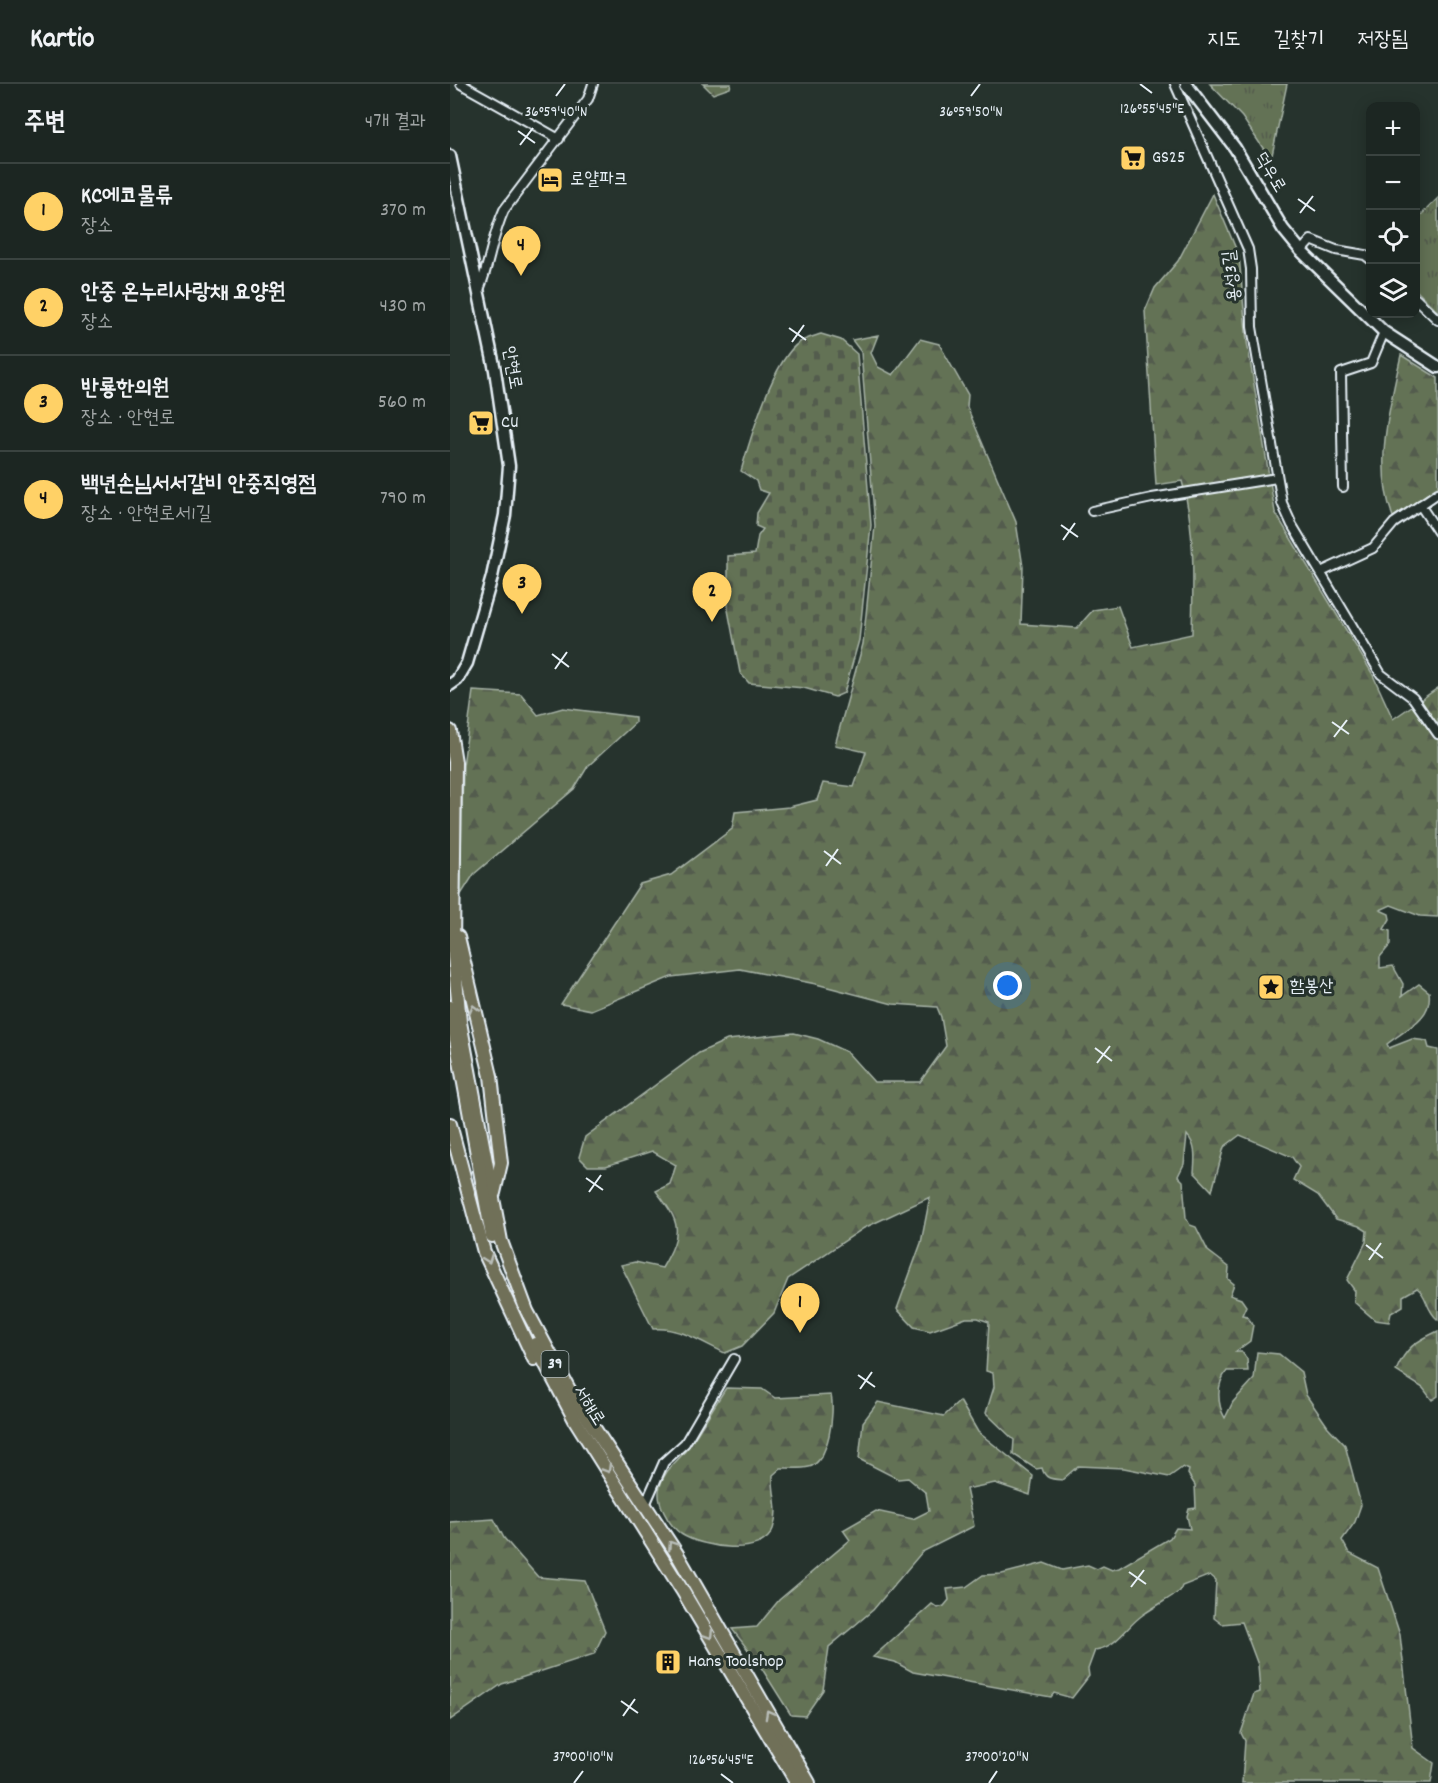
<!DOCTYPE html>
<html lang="ko">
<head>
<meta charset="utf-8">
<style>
	:root { --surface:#1c2622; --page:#29322f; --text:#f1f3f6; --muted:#a0a5a5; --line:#3a4340; --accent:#ffd166 }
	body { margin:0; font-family:Dekko,"Poor Story",sans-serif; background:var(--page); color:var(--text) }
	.controls { position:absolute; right:18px; top:18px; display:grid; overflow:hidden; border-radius:12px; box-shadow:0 3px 15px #0003 }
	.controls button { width:54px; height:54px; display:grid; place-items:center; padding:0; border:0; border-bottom:2px solid var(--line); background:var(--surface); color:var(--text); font:30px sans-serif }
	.you { position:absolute; left:558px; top:902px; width:21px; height:21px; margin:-15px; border:4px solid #fff; border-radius:50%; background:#1a73e8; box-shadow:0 0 0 9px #1a73e833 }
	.badge { display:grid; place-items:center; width:39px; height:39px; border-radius:50%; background:var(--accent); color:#111; font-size:20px; font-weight:700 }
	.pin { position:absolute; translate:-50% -50px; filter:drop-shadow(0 2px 3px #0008) }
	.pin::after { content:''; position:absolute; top:32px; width:21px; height:18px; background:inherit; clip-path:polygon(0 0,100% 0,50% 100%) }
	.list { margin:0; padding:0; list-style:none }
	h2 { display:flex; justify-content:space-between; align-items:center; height:78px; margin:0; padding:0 24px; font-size:26px }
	h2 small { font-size:20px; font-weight:400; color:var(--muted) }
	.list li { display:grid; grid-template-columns:39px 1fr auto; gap:18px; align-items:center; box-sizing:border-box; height:96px; padding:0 24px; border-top:2px solid var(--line) }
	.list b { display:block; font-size:22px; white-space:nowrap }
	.list p { margin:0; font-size:20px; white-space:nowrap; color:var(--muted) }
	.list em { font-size:20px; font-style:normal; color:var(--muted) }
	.icon { flex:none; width:33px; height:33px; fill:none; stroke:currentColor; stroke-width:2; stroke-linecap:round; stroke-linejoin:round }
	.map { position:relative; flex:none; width:988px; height:1699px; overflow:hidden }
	header { display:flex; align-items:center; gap:36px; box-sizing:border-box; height:84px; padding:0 30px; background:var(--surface); border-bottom:2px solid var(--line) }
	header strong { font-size:28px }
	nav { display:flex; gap:33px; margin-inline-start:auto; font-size:21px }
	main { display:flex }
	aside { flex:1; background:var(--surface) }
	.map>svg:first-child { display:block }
	.grass { fill:url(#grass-tufts); stroke:#a6b2a6; stroke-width:1.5 }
	.forest { fill:url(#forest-firs); stroke:#a6b2a6; stroke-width:1.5 }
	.cemetery { fill:url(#cemetery-stones); stroke:#a6b2a6; stroke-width:1.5 }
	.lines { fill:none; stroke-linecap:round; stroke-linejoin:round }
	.street-casing { stroke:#e8f1f8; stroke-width:12 }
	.secondary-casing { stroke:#e8f1f8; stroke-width:15 }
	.primary-casing { stroke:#e8f1f8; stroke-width:16 }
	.street { stroke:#26332d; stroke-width:8 }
	.secondary { stroke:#26332d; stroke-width:10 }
	.primary { stroke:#706f59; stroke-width:12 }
	.oneway { stroke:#b8bdb8 }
	.ticks { fill:none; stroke:#e8f1f8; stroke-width:2 }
	.labels { text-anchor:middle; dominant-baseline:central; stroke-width:6; stroke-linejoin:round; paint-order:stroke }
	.shield { fill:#26332d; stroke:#aeb8bb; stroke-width:1.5 }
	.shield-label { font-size:16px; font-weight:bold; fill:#e8f1f8 }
	.poi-label { font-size:18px; fill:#e8f1f8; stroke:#26332d; text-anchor:start }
	.street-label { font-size:18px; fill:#e8f1f8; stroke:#26332d }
	.ticks-label { font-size:15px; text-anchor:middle; fill:#e8f1f8; stroke:#26332d; stroke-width:6; stroke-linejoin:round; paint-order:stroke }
</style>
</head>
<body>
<header>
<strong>Kartio</strong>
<nav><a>지도</a><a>길찾기</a><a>저장됨</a></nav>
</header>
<main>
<aside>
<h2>주변<small>4개 결과</small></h2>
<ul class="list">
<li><span class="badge">1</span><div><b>KC에코물류</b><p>장소</p></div><em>370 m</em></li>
<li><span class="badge">2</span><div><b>안중 온누리사랑채 요양원</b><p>장소</p></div><em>430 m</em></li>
<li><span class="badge">3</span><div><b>반룡한의원</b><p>장소 · 안현로</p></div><em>560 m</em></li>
<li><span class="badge">4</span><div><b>백년손님서서갈비 안중직영점</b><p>장소 · 안현로서1길</p></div><em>790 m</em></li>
</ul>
</aside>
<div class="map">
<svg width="988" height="1699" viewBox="0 0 988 1699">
	<defs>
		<pattern id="grass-tufts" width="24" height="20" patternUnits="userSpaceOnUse" patternTransform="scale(1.5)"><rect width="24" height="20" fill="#637254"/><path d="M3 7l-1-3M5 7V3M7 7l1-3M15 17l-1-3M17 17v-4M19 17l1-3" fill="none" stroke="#535b4e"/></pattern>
		<pattern id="forest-firs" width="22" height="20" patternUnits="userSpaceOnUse" patternTransform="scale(1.5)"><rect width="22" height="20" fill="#637254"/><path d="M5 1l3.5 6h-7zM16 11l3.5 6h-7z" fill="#535b4e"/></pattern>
		<pattern id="cemetery-stones" width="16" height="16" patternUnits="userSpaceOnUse" patternTransform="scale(1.5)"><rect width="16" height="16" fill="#637254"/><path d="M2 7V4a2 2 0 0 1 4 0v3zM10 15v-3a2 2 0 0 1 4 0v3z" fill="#535b4e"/></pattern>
	</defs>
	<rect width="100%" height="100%" fill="#26332d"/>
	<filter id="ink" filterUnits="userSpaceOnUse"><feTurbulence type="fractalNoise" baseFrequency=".0167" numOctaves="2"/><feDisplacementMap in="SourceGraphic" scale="12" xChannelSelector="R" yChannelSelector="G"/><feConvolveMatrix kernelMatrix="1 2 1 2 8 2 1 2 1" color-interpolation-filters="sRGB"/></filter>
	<g filter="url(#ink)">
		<g class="grass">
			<polygon points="253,0 281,0 280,4 263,10"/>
			<polygon points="760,0 837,0 821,76 792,33"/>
			<polygon points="988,114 988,228 966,206 966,136"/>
		</g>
		<g class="forest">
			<path d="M763,110L789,172L797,258L825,428L922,589L943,635L988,604V833L970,832L941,821L930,826L939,830L940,835L934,845L940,847V861L930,873V884L943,882L953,900L952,912L969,900L979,908C983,935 955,945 937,960L939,964L962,955L977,957L979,964L988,966V1236C975,1225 978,1212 967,1204L953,1212V1222L941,1229L939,1238L925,1236L904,1218L905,1207L897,1196L916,1158L917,1147L909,1142L886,1135L868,1111L843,1096L849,1083L842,1073L790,1051L774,1063L762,1107L744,1088C745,1075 747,1062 737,1051L734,1080L728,1092L733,1097L736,1134L740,1141L746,1143L758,1167L779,1183L778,1195L784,1200L780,1211L791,1215L796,1222L792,1231L797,1232L803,1241L800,1257L785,1268H792L797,1275L798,1287H777C766,1300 767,1320 775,1334L783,1318L804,1295L807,1268L829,1270L851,1288L856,1311L878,1343L895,1361L911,1421L905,1438L892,1456L899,1469L928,1484L950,1551L963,1664L984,1679L981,1699H792L795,1657L791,1649C796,1635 799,1624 804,1610L810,1608L808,1581L792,1538L772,1540L764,1534L766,1496L760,1491L732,1502L730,1507C718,1515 706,1522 694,1530C676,1542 668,1563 645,1566L638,1585L639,1592L622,1614L604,1609L601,1613L463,1588L445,1578L423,1573L482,1520L488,1524L494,1522L499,1516L497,1505L516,1503L533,1491L552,1490L594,1479L612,1486L638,1481L647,1485L653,1482L662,1486L669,1484L720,1454L726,1444L740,1445L737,1432L739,1425L746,1424L745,1401L738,1390L739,1386L733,1383L719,1393L674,1384L628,1382L612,1396C601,1395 595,1395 592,1384L586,1385L563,1370L564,1356L536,1329L544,1303L543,1289L536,1287L539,1238L528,1234H516L480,1247L464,1243L447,1225L471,1159L480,1113L414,1144L338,1195L324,1229L292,1262L275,1269C253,1259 228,1242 203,1245L171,1181L185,1178L212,1184C233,1148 231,1139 206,1107L220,1100L226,1081L202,1067L156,1082H138L129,1073L135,1053L249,969L277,956L344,949L368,955L397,968L424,998H470L496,962L491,933L487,923L443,920L366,900L290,885L221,893L141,926L111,920L190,800L221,791L282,745L285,728L339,723L367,716L373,699L404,703L416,668L385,661L413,560L425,442L411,268L402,256L428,251L421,269L428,283L443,291L470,255L489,260L518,311L517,323L566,438L573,483L571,540L627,544L643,526L668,522L683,563L742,550C743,499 746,447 732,397L706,401L695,227L705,204L728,177Z"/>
			<path d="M951,271L988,294V403L943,433C923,381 940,323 951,271Z"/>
			<polygon points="23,607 71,610 88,631 113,624 185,633 185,639 138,682 124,705 24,790 10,812 13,682"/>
			<path d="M988,1247V1312L982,1316L973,1304L946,1287C956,1263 965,1258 988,1247Z"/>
			<path d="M276,1304L312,1305L325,1314L381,1311C385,1328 379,1378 359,1383C351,1385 340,1384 331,1384L323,1391C322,1410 330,1426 323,1445C313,1474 251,1463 231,1450C219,1441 205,1418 210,1402C215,1384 229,1377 239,1362C252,1344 263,1323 276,1304Z"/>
			<polygon points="510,1317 528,1348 583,1392 580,1411 545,1399 516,1405 524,1442 472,1468 423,1526 379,1563 373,1606 355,1632 341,1631 309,1580 282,1545 307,1543 329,1516 400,1456 393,1446 426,1427 463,1435 479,1427 476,1409 458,1394 448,1395 409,1375 413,1338 428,1318 494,1332"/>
			<polygon points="44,1435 54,1454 88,1493 135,1497 155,1547 144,1570 52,1600 0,1636 0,1438"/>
		</g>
		<path class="cemetery" d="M371,250L391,256L407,270L421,441L409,556L394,609L385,613L354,604L299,599L290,589L278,526V472L305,470L308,452L313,445L306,442L307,429L319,409L309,406L306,397L291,387C300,356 323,275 350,258C356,254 365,252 371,250Z"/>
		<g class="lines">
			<defs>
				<g id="street">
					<polyline points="11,0 109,55"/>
					<polyline points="725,0 798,165 801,185 802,243 832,419 842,441 931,590 963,614 988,650"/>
					<polyline points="851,167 861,156 886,166 915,171 920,175"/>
					<path d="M29,206C40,179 42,152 54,126L138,15L143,0"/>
					<polyline points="966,215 988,236"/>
					<polyline points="893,403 891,289 921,279 934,248"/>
					<polyline points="970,421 988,448"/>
					<polyline points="642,427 702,414 827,394"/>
					<polyline points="871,488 923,464 944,439 988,409"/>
					<polyline points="195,1421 214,1378 235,1359 284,1275"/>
				</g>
				<g id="secondary">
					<polyline points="736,0 785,64 833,145 851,167 934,248 988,283"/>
					<polyline points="0,72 45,286 59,382 55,431 42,493 17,579 7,596 0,601"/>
				</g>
				<g id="primary">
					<polyline points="0,647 5,678 3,863 10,938 51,1157 77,1227 121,1309 227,1470 359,1699"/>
					<polyline points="8,853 41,992 51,1079 44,1109"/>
					<polyline points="0,923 42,1152"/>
					<polyline points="0,1040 34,1168 84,1275"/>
					<polyline points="85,1260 125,1336 232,1506 347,1699"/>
				</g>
			</defs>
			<use href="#street" class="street-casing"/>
			<use href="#secondary" class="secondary-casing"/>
			<use href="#primary" class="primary-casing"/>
			<use href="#street" class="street"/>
			<use href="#secondary" class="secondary"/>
			<use href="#primary" class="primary"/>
		</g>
		<defs><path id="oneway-chevron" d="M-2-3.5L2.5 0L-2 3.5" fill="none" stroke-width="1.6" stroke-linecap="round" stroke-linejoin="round" transform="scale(1.5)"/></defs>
		<g class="oneway">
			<use href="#oneway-chevron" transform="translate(24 925) rotate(-105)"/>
			<use href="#oneway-chevron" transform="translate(38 1175) rotate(69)"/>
			<use href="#oneway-chevron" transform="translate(157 1385) rotate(59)"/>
			<use href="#oneway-chevron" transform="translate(222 1461) rotate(-123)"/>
			<use href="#oneway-chevron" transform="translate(259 1551) rotate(59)"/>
			<use href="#oneway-chevron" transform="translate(319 1630) rotate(-119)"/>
		</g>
	</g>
	<path class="ticks" d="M690,0L702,9M106,12L115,0M521,12L530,0M68,47L85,59M70,61L83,44M848,115L865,127M850,129L863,112M339,244L356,256M342,258L354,241M611,441L628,453M613,456L625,439M102,570L119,583M105,585L117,568M882,638L899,650M884,653L897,636M374,767L391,780M376,782L388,765M645,964L662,977M647,979L660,962M136,1094L153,1106M139,1108L151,1091M916,1161L933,1174M919,1176L931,1159M408,1291L425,1303M410,1305L422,1288M679,1488L696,1500M681,1503L694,1486M171,1617L188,1629M173,1632L185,1615M271,1690L283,1699M124,1699L133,1687M539,1699L547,1687"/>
	<defs>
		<symbol id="supermarket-square" viewBox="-11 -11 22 22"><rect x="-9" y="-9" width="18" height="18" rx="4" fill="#ffd166" stroke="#26332d"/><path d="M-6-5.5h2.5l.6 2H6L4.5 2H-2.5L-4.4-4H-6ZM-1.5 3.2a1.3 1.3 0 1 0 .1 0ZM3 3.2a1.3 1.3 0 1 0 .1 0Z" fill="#111"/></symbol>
		<symbol id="hotel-square" viewBox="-11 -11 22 22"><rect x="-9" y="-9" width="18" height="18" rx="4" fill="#ffd166" stroke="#26332d"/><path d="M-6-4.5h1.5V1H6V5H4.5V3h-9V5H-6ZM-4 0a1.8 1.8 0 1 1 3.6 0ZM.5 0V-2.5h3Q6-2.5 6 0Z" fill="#111"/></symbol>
		<symbol id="sight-square" viewBox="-11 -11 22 22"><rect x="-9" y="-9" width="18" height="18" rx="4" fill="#ffd166" stroke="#26332d"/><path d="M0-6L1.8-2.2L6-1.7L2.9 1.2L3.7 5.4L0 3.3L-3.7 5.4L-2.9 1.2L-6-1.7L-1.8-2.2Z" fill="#111"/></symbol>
		<symbol id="building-square" viewBox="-11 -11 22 22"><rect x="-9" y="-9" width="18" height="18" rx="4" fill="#ffd166" stroke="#26332d"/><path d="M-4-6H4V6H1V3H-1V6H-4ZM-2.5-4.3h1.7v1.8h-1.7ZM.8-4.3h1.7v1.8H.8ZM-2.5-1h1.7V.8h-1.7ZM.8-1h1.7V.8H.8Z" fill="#111"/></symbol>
	</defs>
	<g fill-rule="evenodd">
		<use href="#supermarket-square" x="668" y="59" width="30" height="30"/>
		<use href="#hotel-square" x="85" y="81" width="30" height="30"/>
		<use href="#supermarket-square" x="16" y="324" width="30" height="30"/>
		<use href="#sight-square" x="806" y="888" width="30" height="30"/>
		<use href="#building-square" x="203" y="1563" width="30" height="30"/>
	</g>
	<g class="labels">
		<rect class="shield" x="91.5" y="1267" width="27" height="26" rx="4.5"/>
		<g class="shield-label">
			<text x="105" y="1280">39</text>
		</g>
		<g class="poi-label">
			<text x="702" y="74">GS25</text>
			<text x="120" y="96">로얄파크</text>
			<text x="51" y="339">CU</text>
			<text x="840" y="903">함봉산</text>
			<text x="238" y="1578">Hans Toolshop</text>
		</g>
		<g class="street-label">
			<text transform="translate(819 89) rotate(59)">덕우로</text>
			<text transform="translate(783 192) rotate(-96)">용성3길</text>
			<text transform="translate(61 284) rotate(80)">안현로</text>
			<text transform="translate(138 1322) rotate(58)">서해로</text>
		</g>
	</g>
	<g class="ticks-label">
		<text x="702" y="29">126°55'45"E</text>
		<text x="106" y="32">36°59'40"N</text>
		<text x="521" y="32">36°59'50"N</text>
		<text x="133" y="1677">37°00'10"N</text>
		<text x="547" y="1677">37°00'20"N</text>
		<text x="271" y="1680">126°56'45"E</text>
	</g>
</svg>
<div class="controls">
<button>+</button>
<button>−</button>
<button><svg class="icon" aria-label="locate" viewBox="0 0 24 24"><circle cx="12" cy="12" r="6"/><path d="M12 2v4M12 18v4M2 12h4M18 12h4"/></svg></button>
<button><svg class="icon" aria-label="layers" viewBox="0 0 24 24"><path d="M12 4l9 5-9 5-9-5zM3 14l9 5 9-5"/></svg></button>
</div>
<div class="you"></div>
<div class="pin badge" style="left:350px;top:1249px">1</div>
<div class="pin badge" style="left:262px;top:538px">2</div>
<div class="pin badge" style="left:72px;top:530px">3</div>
<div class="pin badge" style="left:71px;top:192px">4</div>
</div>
</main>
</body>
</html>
